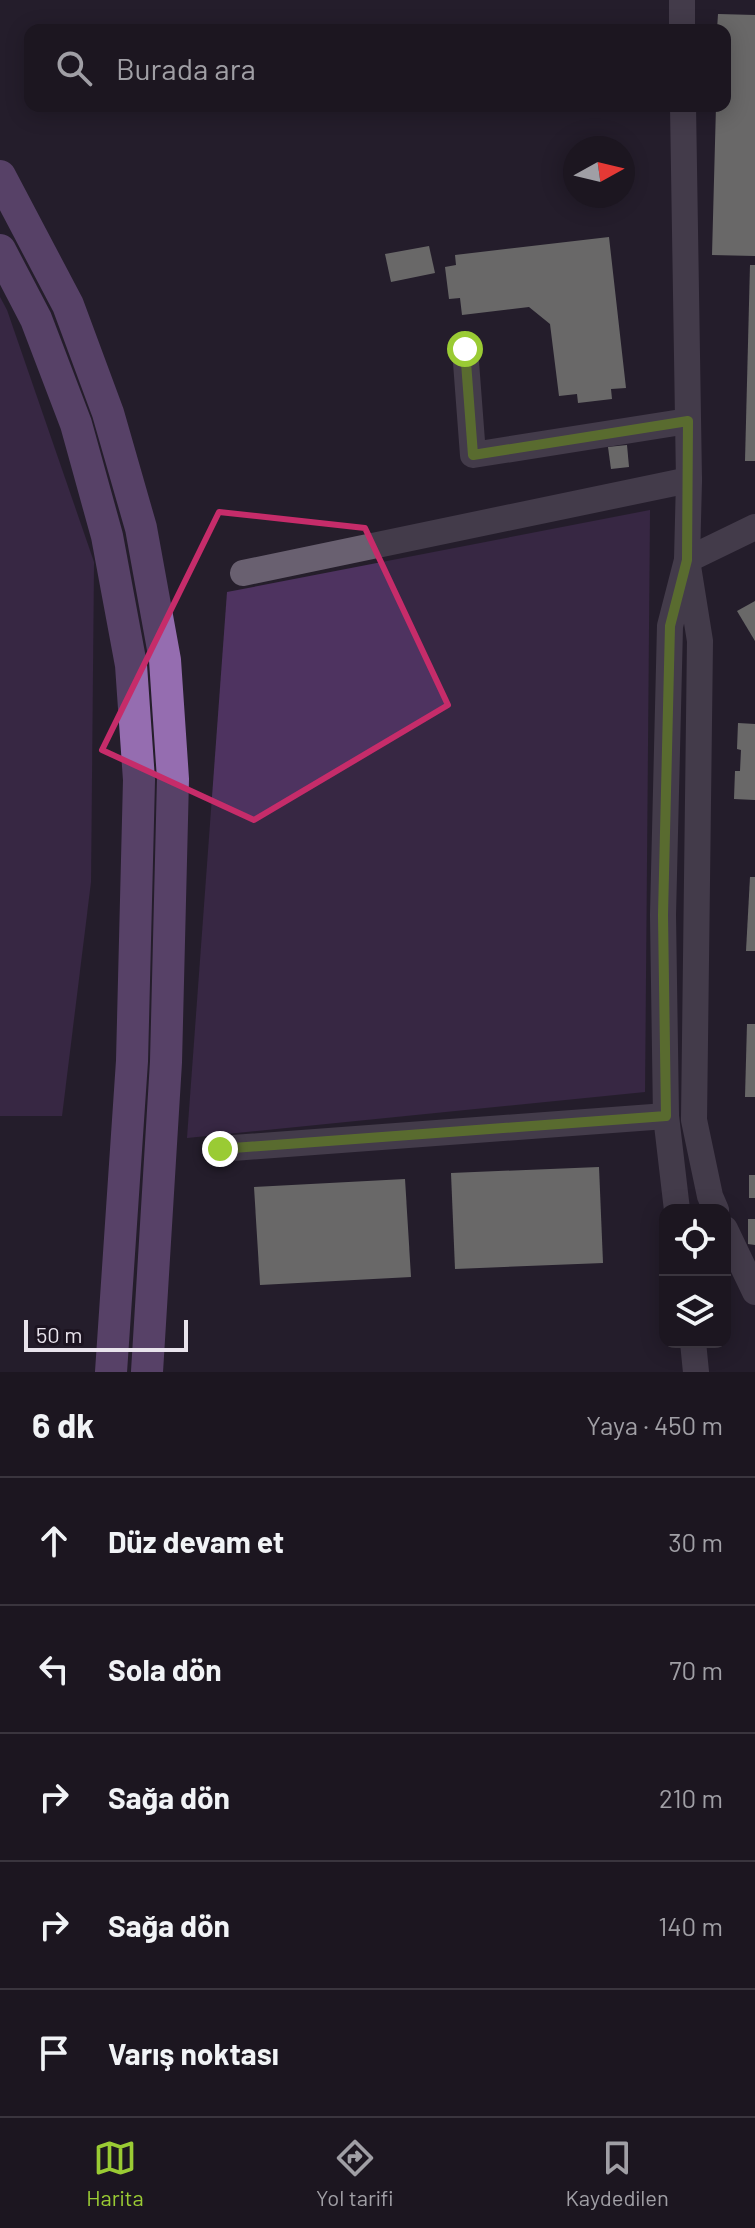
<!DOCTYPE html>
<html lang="tr">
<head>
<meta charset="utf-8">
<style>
	:root { --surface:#1c1620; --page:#29232d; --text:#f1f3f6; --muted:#a09fa5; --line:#3a353e; --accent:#9acb34 }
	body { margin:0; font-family:Barlow,sans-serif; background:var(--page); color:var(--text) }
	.controls { position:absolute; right:24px; bottom:24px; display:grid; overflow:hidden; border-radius:16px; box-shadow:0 4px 20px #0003 }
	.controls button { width:72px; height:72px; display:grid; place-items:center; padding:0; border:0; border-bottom:2px solid var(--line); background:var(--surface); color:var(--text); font:40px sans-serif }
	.compass { position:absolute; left:563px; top:136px; width:72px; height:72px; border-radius:50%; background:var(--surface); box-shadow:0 4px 20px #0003; rotate:82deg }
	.scale { position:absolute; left:24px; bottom:20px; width:164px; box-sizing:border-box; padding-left:8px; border:4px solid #e8e3ec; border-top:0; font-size:22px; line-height:28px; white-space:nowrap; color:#e8e3ec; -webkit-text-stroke:6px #1c1421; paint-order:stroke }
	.stop { position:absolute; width:24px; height:24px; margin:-18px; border:6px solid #9acb34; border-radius:50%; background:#fff }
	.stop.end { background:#9acb34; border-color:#fff; box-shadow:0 2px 8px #0008 }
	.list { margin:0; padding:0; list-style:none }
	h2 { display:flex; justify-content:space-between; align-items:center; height:104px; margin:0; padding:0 32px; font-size:34px }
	h2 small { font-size:26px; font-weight:400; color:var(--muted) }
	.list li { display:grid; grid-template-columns:52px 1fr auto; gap:24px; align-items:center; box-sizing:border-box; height:128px; padding:0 32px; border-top:2px solid var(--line) }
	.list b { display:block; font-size:30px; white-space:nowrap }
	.list em { font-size:26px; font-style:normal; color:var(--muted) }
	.icon { flex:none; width:44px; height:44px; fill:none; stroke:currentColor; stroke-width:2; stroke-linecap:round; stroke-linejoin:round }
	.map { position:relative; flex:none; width:755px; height:1372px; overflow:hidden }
	.search { position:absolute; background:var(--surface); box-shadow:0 4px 20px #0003; left:24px; right:24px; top:24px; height:88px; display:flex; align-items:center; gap:20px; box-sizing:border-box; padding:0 28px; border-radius:16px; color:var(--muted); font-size:30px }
	.sheet { height:744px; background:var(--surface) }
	nav { display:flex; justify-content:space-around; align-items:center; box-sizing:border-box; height:112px; border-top:2px solid var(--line); background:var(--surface); font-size:22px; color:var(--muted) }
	nav a { display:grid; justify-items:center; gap:4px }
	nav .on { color:var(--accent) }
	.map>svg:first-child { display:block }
	.green { fill:#4e3360 }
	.building { fill:#bcc4b2 }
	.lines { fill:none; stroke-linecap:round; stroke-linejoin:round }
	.minor { stroke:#696070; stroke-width:26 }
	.major { stroke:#956db0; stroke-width:32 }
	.route { stroke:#9acb34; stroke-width:10 }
	.marked { fill:none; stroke:#c62c6a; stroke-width:6; stroke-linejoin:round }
</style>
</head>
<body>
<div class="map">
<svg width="755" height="1372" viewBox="0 0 755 1372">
	<rect width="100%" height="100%" fill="#251e2b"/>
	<g class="green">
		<polygon points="0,297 7,310 94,562 91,882 62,1116 0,1116"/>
		<polygon points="650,510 645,1092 187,1138 227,592"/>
	</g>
	<g class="building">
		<polygon points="718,14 755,15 755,256 712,255 716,106 725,106 725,30 717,30"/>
		<polygon points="609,237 626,388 611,389 612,399 578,403 577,394 559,396 550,324 529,307 462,315 460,298 449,299 445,267 456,265 455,255"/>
		<polygon points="429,246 435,273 391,282 385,254"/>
		<polygon points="750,265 755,265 755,461 745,461"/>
		<polygon points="627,445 629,467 611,469 608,447"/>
		<polygon points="755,601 755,641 737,611"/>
		<polygon points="738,723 755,724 755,800 734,799 735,771 740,771 741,750 737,749"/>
		<polygon points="750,877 755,877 755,951 746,951"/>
		<polygon points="747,1024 755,1024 755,1097 745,1097"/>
		<polygon points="599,1167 603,1263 455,1269 451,1173"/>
		<rect x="749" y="1175" width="6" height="23"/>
		<polygon points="405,1179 411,1277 260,1285 254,1187"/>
		<polygon points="748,1219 755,1219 755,1245 748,1244"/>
	</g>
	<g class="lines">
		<g class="minor">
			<polyline points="682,0 682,30"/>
			<polyline points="683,106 689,480 687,560 700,641 694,1120 710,1196 716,1210"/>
			<polyline points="465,349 473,455 688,421"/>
			<polyline points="243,573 689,480"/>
			<polyline points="220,1149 666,1116"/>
			<polyline points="677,1210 666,1116 663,915 670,626 687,560 755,527"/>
			<polyline points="725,1229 755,1292"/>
			<polyline points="693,1342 696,1372"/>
		</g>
		<g class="major">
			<polyline points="0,176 68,305 108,413 141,528 165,660 173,779 166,1062 147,1372"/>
			<polyline points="0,250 36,319 76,424 107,536 131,665 139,780 132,1061 111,1372"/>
		</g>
	</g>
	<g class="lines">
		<polyline class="route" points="220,1149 666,1116 663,915 670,626 687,560 688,421 473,455 465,349"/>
	</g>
	<path d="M0 0H755V1372H0ZM219,512L365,528L448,705L254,820L102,750Z" fill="#251e2b" fill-opacity=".55" fill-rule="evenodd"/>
	<path class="marked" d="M219,512L365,528L448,705L254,820L102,750Z"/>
</svg>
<div class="controls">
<button><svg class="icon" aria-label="locate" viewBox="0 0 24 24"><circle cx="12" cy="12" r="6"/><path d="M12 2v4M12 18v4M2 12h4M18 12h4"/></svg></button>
<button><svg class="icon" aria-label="layers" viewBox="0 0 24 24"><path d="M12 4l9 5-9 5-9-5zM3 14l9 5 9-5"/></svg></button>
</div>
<svg class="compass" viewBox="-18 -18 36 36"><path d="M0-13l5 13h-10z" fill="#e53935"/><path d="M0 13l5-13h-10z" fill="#a09fa5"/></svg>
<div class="scale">50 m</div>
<div class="stop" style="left:465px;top:349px"></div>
<div class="stop end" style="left:220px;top:1149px"></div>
<div class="search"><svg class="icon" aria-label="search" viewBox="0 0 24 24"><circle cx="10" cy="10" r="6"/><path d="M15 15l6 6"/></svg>Burada ara</div>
</div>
<section class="sheet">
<h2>6 dk<small>Yaya · 450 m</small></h2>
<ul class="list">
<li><svg class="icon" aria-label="ahead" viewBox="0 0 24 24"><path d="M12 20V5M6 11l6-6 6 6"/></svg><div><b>Düz devam et</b></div><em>30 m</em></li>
<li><svg class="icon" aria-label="left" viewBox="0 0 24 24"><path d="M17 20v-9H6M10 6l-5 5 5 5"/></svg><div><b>Sola dön</b></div><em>70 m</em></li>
<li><svg class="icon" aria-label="right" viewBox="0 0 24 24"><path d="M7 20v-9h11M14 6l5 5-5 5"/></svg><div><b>Sağa dön</b></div><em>210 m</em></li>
<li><svg class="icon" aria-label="right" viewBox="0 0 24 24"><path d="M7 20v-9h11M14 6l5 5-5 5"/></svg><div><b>Sağa dön</b></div><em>140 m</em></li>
<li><svg class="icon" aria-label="arrive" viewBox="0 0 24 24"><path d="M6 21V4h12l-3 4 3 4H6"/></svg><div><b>Varış noktası</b></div></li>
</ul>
</section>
<nav>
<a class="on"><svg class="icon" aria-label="map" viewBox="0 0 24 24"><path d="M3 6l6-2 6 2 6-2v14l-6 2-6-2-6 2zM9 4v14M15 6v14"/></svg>Harita</a>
<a><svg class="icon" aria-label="directions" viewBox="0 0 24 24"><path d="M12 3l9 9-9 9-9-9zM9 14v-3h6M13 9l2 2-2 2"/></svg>Yol tarifi</a>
<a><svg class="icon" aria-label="saved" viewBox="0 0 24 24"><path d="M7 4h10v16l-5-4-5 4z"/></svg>Kaydedilen</a>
</nav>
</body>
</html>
